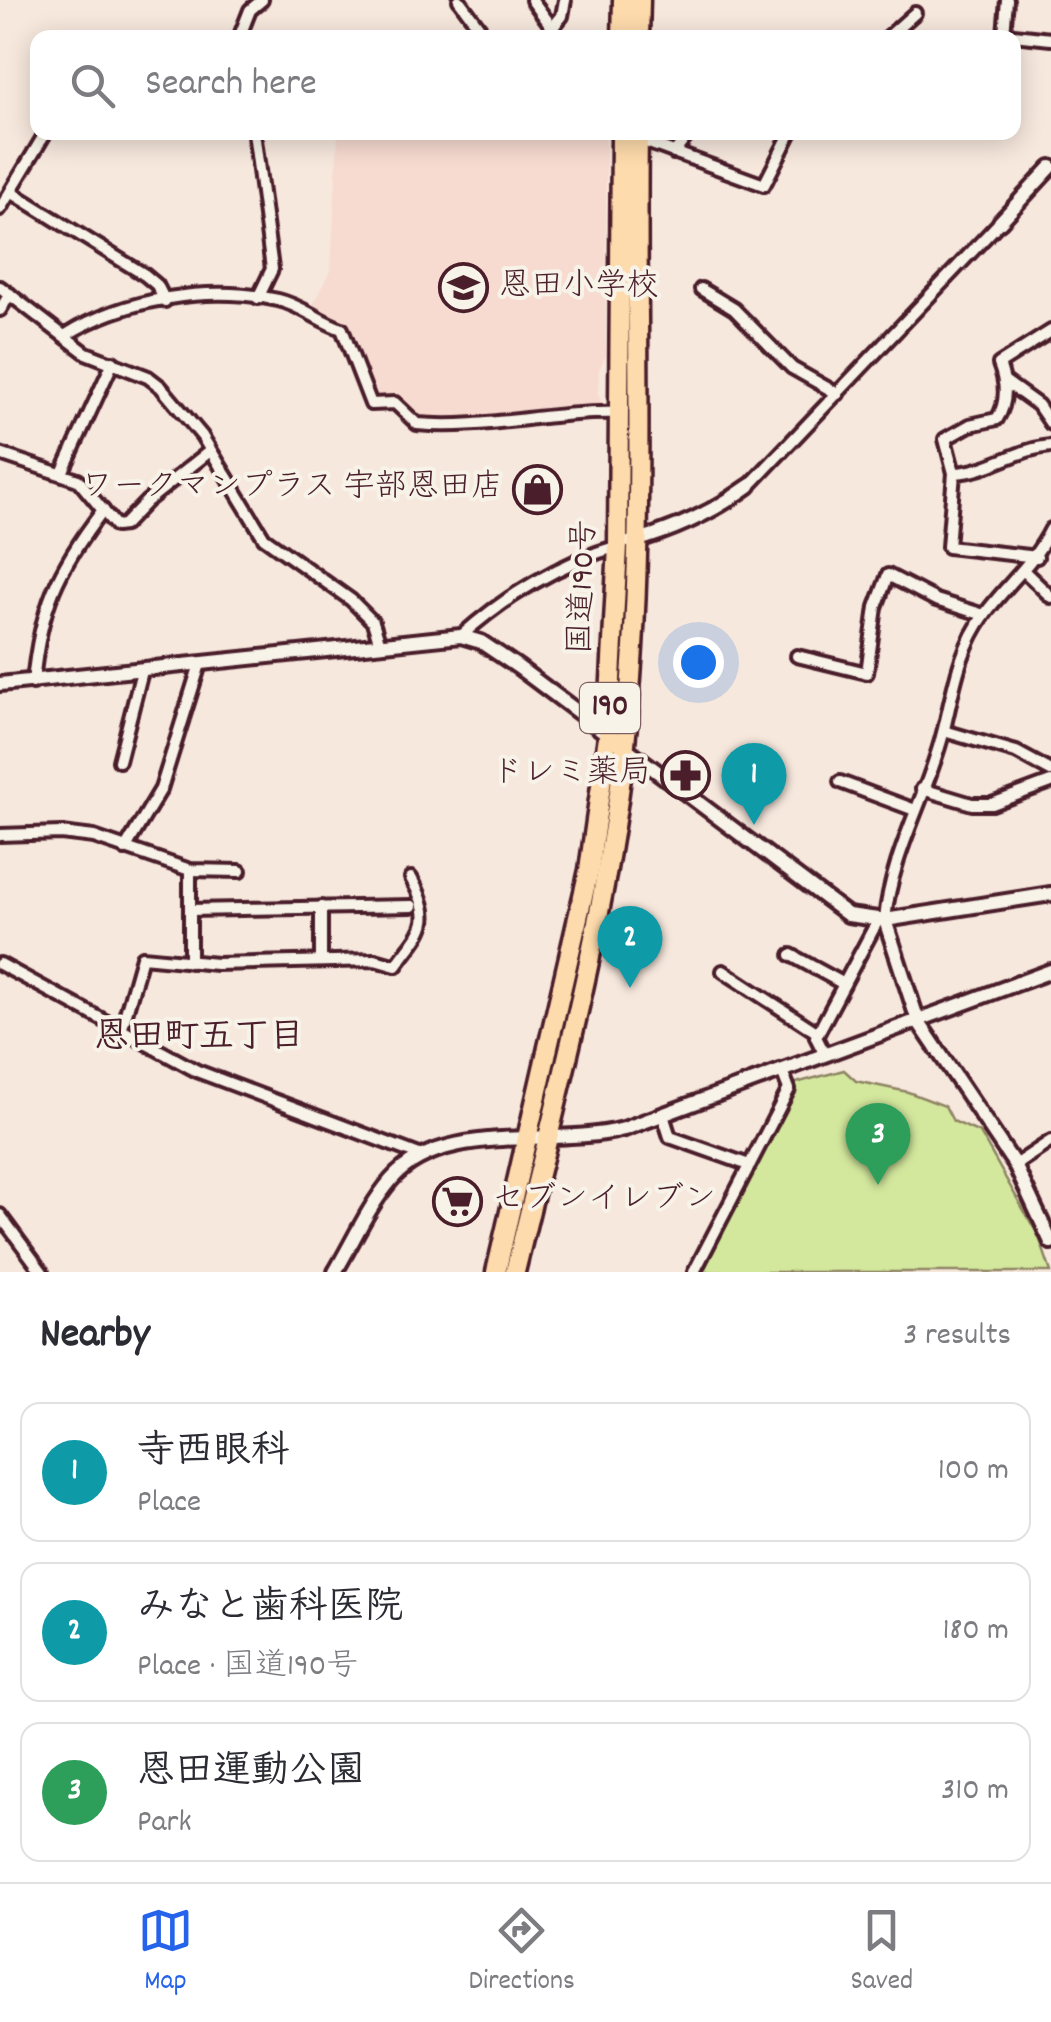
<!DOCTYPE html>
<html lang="en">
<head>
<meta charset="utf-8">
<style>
	:root { --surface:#fff; --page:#f2f2f3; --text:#2b2b33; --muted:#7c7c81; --line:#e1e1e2; --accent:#2563eb }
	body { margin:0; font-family:Dekko,"Klee One",sans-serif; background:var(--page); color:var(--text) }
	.you { position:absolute; left:698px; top:662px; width:35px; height:35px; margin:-25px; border:8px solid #fff; border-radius:50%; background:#1a73e8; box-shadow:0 0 0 15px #1a73e833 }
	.badge { display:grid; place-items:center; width:65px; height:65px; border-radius:50%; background:var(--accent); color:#fff; font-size:32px; font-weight:700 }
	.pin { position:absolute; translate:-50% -82px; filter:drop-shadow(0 2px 5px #0008) }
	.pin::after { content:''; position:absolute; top:52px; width:35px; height:30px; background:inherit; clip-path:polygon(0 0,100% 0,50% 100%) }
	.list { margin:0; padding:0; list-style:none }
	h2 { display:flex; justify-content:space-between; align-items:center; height:130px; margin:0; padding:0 40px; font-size:42px }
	h2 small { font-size:32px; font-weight:400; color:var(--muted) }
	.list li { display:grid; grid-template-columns:65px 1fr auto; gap:30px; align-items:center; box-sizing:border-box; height:140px; margin:0 20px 20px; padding:0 20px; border:2px solid var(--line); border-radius:20px }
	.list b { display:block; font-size:38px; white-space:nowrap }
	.list p { margin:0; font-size:32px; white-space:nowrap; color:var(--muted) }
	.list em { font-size:32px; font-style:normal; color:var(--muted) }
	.icon { flex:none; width:55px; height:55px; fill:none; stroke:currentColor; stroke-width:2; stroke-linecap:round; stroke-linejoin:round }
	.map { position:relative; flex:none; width:1051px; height:1272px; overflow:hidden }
	.search { position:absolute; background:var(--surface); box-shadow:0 5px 25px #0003; left:30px; right:30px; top:30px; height:110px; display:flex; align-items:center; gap:25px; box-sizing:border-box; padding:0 35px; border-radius:20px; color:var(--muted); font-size:38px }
	.sheet { height:610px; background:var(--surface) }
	nav { display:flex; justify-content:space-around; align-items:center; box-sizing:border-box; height:140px; border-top:2px solid var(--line); background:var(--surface); font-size:28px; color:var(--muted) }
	nav a { display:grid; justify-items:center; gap:5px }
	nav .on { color:var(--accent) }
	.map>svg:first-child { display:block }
	.built { fill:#f7dbd0 }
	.park { fill:#d3e89d; stroke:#8e8464; stroke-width:2.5 }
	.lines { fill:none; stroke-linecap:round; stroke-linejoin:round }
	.minor-casing { stroke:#4a1f2b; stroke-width:18 }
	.tertiary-casing { stroke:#4a1f2b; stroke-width:20 }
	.trunk-casing { stroke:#4a1f2b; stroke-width:25 }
	.minor { stroke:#f7f3e8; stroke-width:10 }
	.tertiary { stroke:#f7f3e8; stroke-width:12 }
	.trunk { stroke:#fedbac; stroke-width:18 }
	.labels { text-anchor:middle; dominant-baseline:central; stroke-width:8; stroke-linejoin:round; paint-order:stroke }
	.shield { fill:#f7f3e8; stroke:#7e5f64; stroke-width:2.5 }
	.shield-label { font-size:30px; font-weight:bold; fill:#4a1f2b }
	.poi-label { font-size:32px; fill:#4a1f2b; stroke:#f7f3e8; text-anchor:start }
	.street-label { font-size:32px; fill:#4a1f2b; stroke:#f7f3e8 }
	.neighbourhood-label { font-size:35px; font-weight:bold; fill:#4a1f2b; stroke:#f7f3e8 }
</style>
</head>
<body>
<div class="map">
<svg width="1051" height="1272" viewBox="0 0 1051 1272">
	<rect width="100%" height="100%" fill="#f7e8dd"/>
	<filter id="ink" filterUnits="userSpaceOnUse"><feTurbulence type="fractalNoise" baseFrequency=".01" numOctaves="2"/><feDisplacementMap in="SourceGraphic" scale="20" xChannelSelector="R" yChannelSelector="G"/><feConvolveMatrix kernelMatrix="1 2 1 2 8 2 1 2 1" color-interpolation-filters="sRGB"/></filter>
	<g filter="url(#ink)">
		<polygon class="built" points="338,134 606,136 606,356 599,369 598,394 603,406 524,418 444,422 416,419 398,398 371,399 345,326 316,313 312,306 331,269"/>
		<polygon class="park" points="844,1070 856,1081 908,1092 945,1106 953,1121 980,1133 1039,1237 1051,1272 703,1272 796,1083"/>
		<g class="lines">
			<defs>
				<g id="minor">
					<polyline points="459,0 487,38"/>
					<polyline points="532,0 560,38"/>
					<polyline points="1007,0 1004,34 1051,39"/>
					<polyline points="553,27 562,16 565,0"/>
					<polyline points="239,38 250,10 262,0"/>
					<polyline points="887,38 915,13"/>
					<polyline points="254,132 272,269 258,298"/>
					<polyline points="638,139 764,185 791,132"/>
					<polyline points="674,153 690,132"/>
					<polyline points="11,192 145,275 157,285 165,301"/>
					<polyline points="0,209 46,132"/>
					<polyline points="0,287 86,353 148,377 161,387 202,436 264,538 351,600 373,622 379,641"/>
					<polyline points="701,289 734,309 792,368 838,394"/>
					<polyline points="0,310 10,294"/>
					<path d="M66,335C125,298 210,285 278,300C301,305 320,322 342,329L371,404L395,403L417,424C485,430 551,411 618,413"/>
					<polyline points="1006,382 1038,405 1051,424"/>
					<polyline points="0,454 78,480 116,526 124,525 147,501 210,451"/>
					<polyline points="62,473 113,362"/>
					<path d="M954,473C989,472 1016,449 1051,446"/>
					<polyline points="749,486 1000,222"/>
					<path d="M1037,557L948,547L954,473L945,439L970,425L997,419C1008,402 1006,382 999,364L1051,331"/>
					<polyline points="1024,571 1051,597"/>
					<path d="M461,636C504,597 562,562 618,546"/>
					<polyline points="797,656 867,673 876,607 888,575 936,600 984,615"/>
					<path d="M33,683C40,608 57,570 103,510"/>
					<polyline points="944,731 1016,752 1051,771"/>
					<polyline points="119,761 142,671"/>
					<polyline points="840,782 915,810"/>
					<polyline points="922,789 972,804 992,804 1051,782"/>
					<polyline points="0,835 61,833 94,837 190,870 240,871"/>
					<polyline points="125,849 161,789 200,664"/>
					<polyline points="190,870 190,962"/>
					<polyline points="321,907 321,961"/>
					<polyline points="190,910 412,906"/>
					<path d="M885,920C891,853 929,793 944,729C954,688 959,649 985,614C1007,584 1034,563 1051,529"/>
					<polyline points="791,955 844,984"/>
					<polyline points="0,964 197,1071 419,1155"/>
					<polyline points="723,971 818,1033"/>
					<path d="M121,1031L142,957L217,964L375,960L396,966C422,929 437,924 411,878"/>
					<polyline points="825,1055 816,1037 878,920"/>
					<polyline points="663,1115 670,1137 749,1165"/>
					<polyline points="1015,1165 1051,1141"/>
					<polyline points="0,1215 42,1272"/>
					<polyline points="694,1272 789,1089 782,1071"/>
				</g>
				<g id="tertiary">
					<polyline points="1000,222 1051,167"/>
					<path d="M631,542C675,530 712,513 749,486"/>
					<polyline points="0,684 461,636 481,642 518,667 848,915 885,920 1051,894"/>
					<polyline points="885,920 918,1021 1015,1165 1051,1242"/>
					<path d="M335,1272C353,1242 368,1207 391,1180C443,1120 552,1148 624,1129L1051,971"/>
				</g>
				<g id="trunk">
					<polyline points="622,38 623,0"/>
					<polyline points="639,38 640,0"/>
					<polyline points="496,1272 589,870 608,736 618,546 621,132"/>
					<path d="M515,1272C556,1101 604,929 624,753C647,553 635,335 638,132"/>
				</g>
			</defs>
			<use href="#minor" class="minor-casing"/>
			<use href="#tertiary" class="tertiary-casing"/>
			<use href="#trunk" class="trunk-casing"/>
			<use href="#minor" class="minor"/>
			<use href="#tertiary" class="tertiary"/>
			<use href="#trunk" class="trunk"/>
		</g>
	</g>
	<defs>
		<symbol id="school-ring" viewBox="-11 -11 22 22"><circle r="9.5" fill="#f7f3e8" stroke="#4a1f2b" stroke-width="1.5"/><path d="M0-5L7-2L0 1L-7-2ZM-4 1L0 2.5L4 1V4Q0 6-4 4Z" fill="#4a1f2b"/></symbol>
		<symbol id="shop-ring" viewBox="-11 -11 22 22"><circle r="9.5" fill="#f7f3e8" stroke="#4a1f2b" stroke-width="1.5"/><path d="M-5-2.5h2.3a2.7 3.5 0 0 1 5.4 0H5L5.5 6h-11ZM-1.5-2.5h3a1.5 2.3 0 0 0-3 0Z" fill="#4a1f2b"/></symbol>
		<symbol id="pharmacy-ring" viewBox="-11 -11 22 22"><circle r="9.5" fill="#f7f3e8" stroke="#4a1f2b" stroke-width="1.5"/><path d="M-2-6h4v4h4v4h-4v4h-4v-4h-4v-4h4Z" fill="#4a1f2b"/></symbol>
		<symbol id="supermarket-ring" viewBox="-11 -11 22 22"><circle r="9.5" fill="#f7f3e8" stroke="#4a1f2b" stroke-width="1.5"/><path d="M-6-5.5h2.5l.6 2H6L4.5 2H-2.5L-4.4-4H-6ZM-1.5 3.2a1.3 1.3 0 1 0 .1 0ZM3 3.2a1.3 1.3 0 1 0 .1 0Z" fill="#4a1f2b"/></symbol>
	</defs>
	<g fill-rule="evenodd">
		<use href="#school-ring" x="436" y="260" width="55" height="55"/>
		<use href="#shop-ring" x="510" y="462" width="55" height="55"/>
		<use href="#pharmacy-ring" x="658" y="748" width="55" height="55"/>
		<use href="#supermarket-ring" x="430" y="1174" width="55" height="55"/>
	</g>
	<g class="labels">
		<rect class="shield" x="580" y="683" width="60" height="50" rx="8"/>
		<g class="shield-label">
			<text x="610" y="708">190</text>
		</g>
		<g class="poi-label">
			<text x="499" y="288">恩田小学校</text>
			<text x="503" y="489" text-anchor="end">ワークマンプラス 宇部恩田店</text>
			<text x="651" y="775" text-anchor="end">ドレミ薬局</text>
			<text x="492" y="1201">セブンイレブン</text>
		</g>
		<g class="street-label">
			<text transform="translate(585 587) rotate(-88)">国道190号</text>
		</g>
		<g class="neighbourhood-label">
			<text x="199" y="1039">恩田町五丁目</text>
		</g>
	</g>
</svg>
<div class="you"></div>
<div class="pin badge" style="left:754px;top:825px;background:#0f9aa8">1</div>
<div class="pin badge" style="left:630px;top:988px;background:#0f9aa8">2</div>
<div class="pin badge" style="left:878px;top:1185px;background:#2e9e5b">3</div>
<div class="search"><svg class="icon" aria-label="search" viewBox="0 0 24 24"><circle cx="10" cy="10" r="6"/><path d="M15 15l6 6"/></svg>Search here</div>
</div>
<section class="sheet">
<h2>Nearby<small>3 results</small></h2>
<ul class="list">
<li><span class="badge" style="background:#0f9aa8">1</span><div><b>寺西眼科</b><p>Place</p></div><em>100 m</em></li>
<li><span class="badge" style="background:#0f9aa8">2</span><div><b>みなと歯科医院</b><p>Place · 国道190号</p></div><em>180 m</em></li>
<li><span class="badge" style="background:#2e9e5b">3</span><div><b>恩田運動公園</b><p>Park</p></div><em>310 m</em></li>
</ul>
</section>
<nav>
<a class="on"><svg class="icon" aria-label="map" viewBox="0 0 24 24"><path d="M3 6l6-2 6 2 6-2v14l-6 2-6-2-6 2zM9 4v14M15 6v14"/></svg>Map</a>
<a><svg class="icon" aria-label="directions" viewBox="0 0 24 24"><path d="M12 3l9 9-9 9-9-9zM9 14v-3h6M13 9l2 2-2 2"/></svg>Directions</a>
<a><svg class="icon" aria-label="saved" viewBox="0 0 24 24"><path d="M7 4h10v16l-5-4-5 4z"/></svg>Saved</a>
</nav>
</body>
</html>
